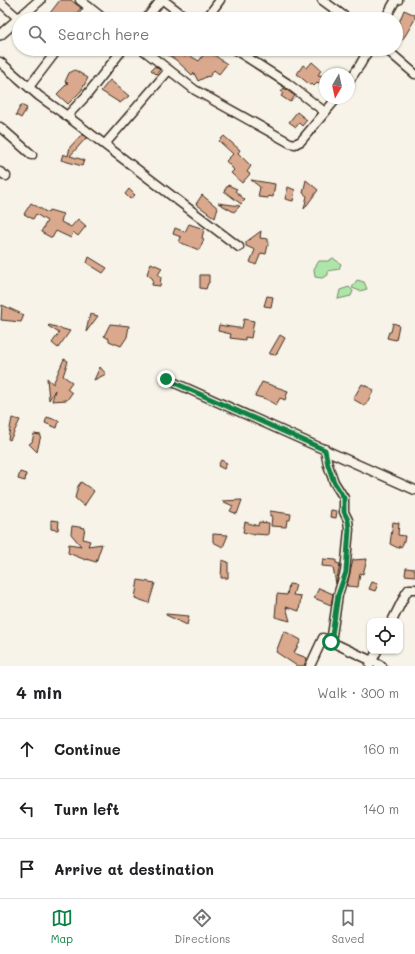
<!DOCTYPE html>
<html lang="en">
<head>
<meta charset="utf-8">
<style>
	:root { --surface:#fff; --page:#f2f2f2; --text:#202124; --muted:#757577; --line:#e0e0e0; --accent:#0b8043 }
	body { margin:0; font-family:Mali,sans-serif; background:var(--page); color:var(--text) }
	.controls { position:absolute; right:12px; bottom:12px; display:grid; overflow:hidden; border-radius:8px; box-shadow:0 1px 3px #0004 }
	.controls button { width:36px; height:36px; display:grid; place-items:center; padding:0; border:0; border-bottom:1px solid var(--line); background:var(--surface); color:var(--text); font:20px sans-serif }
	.compass { position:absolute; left:319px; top:68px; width:36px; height:36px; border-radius:50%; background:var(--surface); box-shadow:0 1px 3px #0004; rotate:189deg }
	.stop { position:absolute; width:12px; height:12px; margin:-9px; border:3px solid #0b8043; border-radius:50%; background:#fff }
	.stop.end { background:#0b8043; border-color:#fff; box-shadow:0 1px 4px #0008 }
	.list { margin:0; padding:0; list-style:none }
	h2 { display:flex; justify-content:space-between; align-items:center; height:52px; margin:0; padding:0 16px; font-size:17px }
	h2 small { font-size:13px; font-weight:400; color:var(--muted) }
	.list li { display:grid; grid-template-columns:26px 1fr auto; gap:12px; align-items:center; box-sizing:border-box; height:60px; padding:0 16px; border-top:1px solid var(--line) }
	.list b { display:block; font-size:15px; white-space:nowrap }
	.list em { font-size:13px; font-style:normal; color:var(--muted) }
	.icon { flex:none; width:22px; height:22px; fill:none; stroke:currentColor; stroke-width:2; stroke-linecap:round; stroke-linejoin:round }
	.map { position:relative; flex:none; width:415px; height:666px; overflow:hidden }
	.search { position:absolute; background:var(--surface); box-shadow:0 1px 3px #0004; left:12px; right:12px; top:12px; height:44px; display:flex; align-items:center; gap:10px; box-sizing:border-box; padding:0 14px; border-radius:22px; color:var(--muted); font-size:15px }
	.sheet { height:232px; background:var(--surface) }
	nav { display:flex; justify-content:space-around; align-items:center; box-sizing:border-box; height:56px; border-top:1px solid var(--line); background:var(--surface); font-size:11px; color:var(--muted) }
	nav a { display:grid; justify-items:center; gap:2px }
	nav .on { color:var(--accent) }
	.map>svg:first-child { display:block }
	.green { fill:#aee6a9; stroke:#748864 }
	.building { fill:#daa98d; stroke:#3b2a1e }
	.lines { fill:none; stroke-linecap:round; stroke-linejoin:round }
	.minor-casing { stroke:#3b2a1e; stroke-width:11 }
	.tertiary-casing { stroke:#3b2a1e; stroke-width:12 }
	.minor { stroke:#f7f3e8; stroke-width:8 }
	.tertiary { stroke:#f7f3e8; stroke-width:9 }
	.route { stroke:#0b8043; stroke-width:5 }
</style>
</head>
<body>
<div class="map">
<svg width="415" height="666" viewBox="0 0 415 666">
	<rect width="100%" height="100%" fill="#f7f3e8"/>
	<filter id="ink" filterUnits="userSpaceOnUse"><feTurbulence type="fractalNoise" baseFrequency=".025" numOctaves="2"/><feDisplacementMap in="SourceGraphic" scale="8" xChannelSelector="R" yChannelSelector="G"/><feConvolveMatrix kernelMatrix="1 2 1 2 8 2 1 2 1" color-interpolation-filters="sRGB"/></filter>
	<g filter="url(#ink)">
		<g class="green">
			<polygon points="333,258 341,264 339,269 328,271 328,275 322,278 315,277 314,269 319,261 328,261"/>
			<polygon points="357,280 364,282 367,289 360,291 352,288"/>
			<polygon points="349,287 353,291 351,296 338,299 340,290"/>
		</g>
		<g class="building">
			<polygon points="60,0 71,0 81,8 71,19 58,19 50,13"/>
			<polygon points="404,10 415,15 415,19 405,36 396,47 396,23 398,25"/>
			<polygon points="159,49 176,49 185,57 187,54 199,61 207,50 227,64 219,74 214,70 209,77 208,76 198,81 194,73 192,75 176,60"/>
			<polygon points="312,62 321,70 318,75 325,76 320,84 318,82 314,86 312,84 310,85 297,74 303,65 307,68"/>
			<polygon points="155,66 160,70 156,74 151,70"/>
			<polygon points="75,70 88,78 81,91 68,104 57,94 68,83 65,82 69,73"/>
			<polygon points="110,80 129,96 120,103 101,91"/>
			<polygon points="284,88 295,96 290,102 281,96 283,93 281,92"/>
			<polygon points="21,105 27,108 21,118 16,115"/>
			<polygon points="297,112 307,120 302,126 299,123 296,127 289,122"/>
			<polygon points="82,134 86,138 70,156 84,160 82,166 61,160 63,154 68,156 70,147"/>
			<polygon points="224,136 240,150 238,153 251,166 247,172 250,174 242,183 231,173 234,170 226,161 233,154 219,141"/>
			<polygon points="251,180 275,184 273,197 268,196 268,198 258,197 260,187"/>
			<polygon points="306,180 318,190 304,209 307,196 303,193"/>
			<polygon points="228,185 237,189 235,191 245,200 241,204 224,191"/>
			<polygon points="288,187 295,190 293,201 285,199"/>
			<polygon points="129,189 135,195 130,199 125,194"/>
			<polygon points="202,195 218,208 215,218 196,204"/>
			<polygon points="31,203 48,213 49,210 63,214 61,222 71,227 78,219 86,226 78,236 73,232 71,238 56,231 52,238 41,232 47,221 36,214 33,219 24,214"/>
			<polygon points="218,203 240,206 234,212"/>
			<polygon points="189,224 204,229 202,238 204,239 199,250 179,242 181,237 173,234 175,228 185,232"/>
			<polygon points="261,231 260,238 268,239 268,245 266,254 261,253 256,265 250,262 255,250 246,246 246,242"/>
			<polygon points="89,257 107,268 103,273 87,263"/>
			<polygon points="151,263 162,268 158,275 161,277 160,286 152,285 153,279 147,274"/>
			<polygon points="200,275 209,275 209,283 208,283 206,289 200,288"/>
			<polygon points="267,296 273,297 271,307 264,306"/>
			<polygon points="2,305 24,315 21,322 1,320"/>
			<polygon points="90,314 98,316 86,332"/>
			<polygon points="244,319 254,321 251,338 245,337 245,340 230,338 231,334 218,331 219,325 237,328 242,328"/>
			<polygon points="393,323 399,325 396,340 387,338 389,332 391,332"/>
			<polygon points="110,324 129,326 127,337 121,346 109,341 109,339 104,336"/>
			<polygon points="49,325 70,331 58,348 52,343 59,333 48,326"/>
			<polygon points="280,335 285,338 276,355 269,354"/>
			<polygon points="64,359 68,361 63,376 72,382 67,389 72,393 67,400 52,401 55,390 49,400 47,378 53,384"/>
			<polygon points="100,367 106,374 94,380"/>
			<polygon points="262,382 288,391 285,400 280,398 276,405 266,399 255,396"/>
			<polygon points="362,384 374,390 365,406 353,399"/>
			<polygon points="47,417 59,421 57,428 45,423"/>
			<polygon points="12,418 20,420 10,440 8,439"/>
			<polygon points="34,434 41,435 37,452 29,444 32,442"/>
			<polygon points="221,460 227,463 224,469 218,466"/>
			<polygon points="20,472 26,474 25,481 18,479"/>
			<polygon points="81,482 94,491 84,506 75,498 78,486"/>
			<polygon points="242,500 237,514 230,511 233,506 222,501"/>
			<polygon points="331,510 337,511 336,518 330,517"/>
			<polygon points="270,511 291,514 290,520 287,520 286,527 271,526 272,516 270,516"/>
			<polygon points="51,520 59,521 58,530 51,529"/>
			<polygon points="245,522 258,526 259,522 269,523 268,535 255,534 255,535 243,532"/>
			<polygon points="393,522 399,523 398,535 405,536 404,542 401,547 399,546 398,548 390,544"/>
			<polygon points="72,526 85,528 83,539 90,541 88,546 102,544 96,562 86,559 86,560 68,553 69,544 81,546 71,534"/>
			<polygon points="213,534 228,535 223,547 213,542"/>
			<polygon points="323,559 336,560 336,563 340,564 336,584 333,567 322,566"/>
			<polygon points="367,559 363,574 360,573 358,587 347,586 353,560"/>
			<polygon points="222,560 228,562 228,578 221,578"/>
			<polygon points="406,568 415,569 415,576 405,575"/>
			<polygon points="138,580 155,583 149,603 135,598"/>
			<polygon points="372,582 378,584 375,591 369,589"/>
			<polygon points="289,584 296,585 293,595 301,596 299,611 286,607 290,621 275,617 277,594 287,595"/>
			<polygon points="319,588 333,594 331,605 314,598"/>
			<polygon points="166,614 189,616 187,625 166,615"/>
			<polygon points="284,631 301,640 294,653 307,658 304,666 297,666 276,652"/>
		</g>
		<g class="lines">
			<defs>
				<g id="minor">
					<polyline points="80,0 104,19"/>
					<polyline points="163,0 188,19"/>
					<polyline points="322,0 348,19"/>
					<polyline points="0,2 19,19"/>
					<polyline points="81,19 89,7"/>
					<polyline points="146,19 161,0"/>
					<polyline points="206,19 220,0"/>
					<polyline points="385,19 395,1 398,0"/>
					<polyline points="142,49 195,90 290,143 295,144 301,141 337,98"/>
					<polyline points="234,49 287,83 325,112"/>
					<polyline points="386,49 415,74"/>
					<polyline points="0,62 39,96 67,116 86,96 123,49"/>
					<polyline points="349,81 360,65 369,49"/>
					<polyline points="29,87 58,49"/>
					<polyline points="67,116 239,247"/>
					<polyline points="0,127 32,155"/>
					<polyline points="105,144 169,70"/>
					<polyline points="0,172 6,176"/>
					<polyline points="166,379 415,490"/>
					<polyline points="325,449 328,465 334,482 344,498 344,512 348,520 349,529 345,572 338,595 331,642"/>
					<polyline points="392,621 406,593 409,589 415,589"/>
					<polyline points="370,665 372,661 382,666"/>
					<polyline points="310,666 323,638 372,661 377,651"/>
				</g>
				<polyline id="tertiary" points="0,35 40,0"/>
			</defs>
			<use href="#minor" class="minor-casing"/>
			<use href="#tertiary" class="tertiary-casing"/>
			<use href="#minor" class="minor"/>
			<use href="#tertiary" class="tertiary"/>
		</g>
	</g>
	<g class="lines" filter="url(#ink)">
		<polyline class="route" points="166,379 325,450 328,465 334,482 344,498 344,512 348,520 349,529 346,572 338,595 331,642"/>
	</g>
</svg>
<div class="controls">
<button><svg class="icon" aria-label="locate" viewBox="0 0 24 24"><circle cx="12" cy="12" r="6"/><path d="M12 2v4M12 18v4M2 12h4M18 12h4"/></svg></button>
</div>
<svg class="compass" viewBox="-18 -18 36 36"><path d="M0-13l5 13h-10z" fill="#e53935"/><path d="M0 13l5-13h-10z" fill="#757577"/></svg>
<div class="stop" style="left:331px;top:642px"></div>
<div class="stop end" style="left:166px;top:379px"></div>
<div class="search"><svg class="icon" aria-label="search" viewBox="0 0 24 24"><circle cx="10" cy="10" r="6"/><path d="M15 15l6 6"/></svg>Search here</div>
</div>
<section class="sheet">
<h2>4 min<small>Walk · 300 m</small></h2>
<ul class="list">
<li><svg class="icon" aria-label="ahead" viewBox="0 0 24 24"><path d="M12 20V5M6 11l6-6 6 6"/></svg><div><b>Continue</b></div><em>160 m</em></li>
<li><svg class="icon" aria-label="left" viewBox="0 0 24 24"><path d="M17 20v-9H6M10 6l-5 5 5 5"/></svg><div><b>Turn left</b></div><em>140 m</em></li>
<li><svg class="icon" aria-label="arrive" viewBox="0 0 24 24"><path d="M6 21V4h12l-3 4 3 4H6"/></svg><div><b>Arrive at destination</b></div></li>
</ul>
</section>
<nav>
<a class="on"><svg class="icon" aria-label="map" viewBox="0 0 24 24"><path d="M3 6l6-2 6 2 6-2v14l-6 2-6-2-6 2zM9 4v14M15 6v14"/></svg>Map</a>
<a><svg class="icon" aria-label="directions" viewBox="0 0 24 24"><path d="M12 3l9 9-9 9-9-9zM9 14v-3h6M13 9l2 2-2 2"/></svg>Directions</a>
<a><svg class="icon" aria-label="saved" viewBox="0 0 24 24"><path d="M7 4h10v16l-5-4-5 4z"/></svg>Saved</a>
</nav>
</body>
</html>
